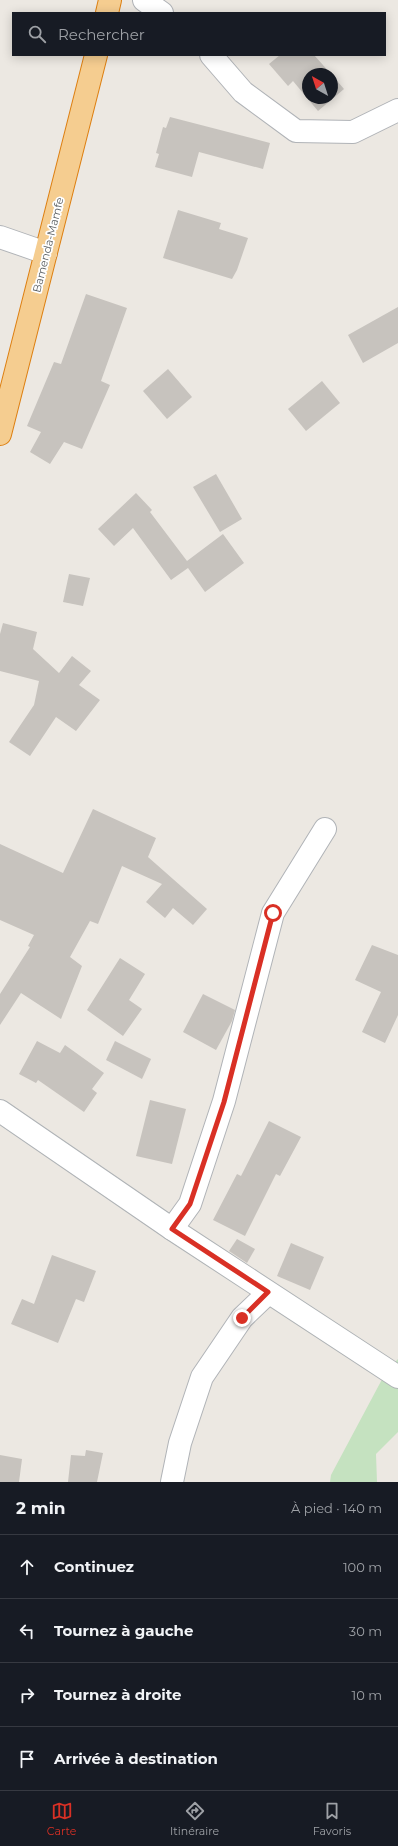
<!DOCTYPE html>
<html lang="fr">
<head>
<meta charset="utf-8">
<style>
	:root { --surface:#171b24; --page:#242831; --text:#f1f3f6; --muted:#9ea1a6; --line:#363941; --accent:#d93025 }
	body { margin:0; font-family:Montserrat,sans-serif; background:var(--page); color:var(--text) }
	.compass { position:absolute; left:302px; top:68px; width:36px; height:36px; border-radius:50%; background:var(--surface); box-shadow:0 2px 10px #0003; rotate:321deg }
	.stop { position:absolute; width:12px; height:12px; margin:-9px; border:3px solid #d93025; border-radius:50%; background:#fff }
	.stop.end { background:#d93025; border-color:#fff; box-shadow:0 1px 4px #0008 }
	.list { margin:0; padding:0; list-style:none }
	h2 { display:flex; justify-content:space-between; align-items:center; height:52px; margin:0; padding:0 16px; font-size:17px }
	h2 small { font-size:13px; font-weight:400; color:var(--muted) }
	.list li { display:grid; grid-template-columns:26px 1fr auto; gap:12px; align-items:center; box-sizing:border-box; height:64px; padding:0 16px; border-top:1px solid var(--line) }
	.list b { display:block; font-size:15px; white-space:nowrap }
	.list em { font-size:13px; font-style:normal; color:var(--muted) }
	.icon { flex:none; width:22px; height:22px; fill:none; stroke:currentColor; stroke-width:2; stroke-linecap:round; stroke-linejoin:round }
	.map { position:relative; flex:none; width:398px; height:1482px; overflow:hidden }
	.search { position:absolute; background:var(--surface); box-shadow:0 2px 10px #0003; left:12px; right:12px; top:12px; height:44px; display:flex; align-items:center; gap:10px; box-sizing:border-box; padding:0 14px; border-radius:0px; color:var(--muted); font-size:15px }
	.sheet { height:308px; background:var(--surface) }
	nav { display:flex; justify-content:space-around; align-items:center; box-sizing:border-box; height:56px; border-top:1px solid var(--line); background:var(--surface); font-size:11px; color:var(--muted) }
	nav a { display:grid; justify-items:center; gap:2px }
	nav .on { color:var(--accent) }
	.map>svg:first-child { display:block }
	.green { fill:#c5e2c0 }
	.building { fill:#c7c3be }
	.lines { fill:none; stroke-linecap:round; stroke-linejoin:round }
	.street-casing { stroke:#b0b3b7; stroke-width:24 }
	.secondary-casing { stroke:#afb3b6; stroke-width:24 }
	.highway-casing { stroke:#dd7f11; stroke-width:24 }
	.street { stroke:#fff; stroke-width:22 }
	.secondary { stroke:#fff; stroke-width:22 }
	.highway { stroke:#f5cd90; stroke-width:22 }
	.route { stroke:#d93025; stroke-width:5 }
	.labels { text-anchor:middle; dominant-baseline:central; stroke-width:3.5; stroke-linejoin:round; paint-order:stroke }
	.street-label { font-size:11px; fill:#5a5f62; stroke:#fff }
</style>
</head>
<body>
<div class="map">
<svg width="398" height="1482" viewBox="0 0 398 1482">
	<rect width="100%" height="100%" fill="#ece8e2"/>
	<polygon class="green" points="398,1359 398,1432 376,1454 377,1482 330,1482 331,1475 387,1370"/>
	<g class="building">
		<polygon points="280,55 314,55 331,74 308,74 308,98 332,98 332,75 344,89 318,111 293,81 288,86 269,64"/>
		<polygon points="170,117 270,143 263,169 199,152 192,177 155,167 159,154 156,153 163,127 166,128"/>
		<polygon points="178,210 221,223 219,229 248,238 237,270 232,279 163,258"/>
		<polygon points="86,294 127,308 101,381 110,385 82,449 64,442 50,464 30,452 41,432 27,426 54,362 61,364"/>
		<polygon points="398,307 398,343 363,363 348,335"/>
		<polygon points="168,369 192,397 167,419 143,391"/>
		<polygon points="322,381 340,403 306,431 288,409"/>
		<polygon points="216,474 242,519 220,532 193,487"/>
		<polygon points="136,493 152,510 150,512 187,561 223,534 244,563 205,592 188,568 171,580 133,528 114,546 98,529"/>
		<polygon points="69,574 90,578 83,606 63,602"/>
		<polygon points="3,623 37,632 33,649 59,673 72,656 91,671 79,685 100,700 76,731 56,717 30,756 9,742 34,705 39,681 0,671 0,634"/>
		<polygon points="93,809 156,838 148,857 207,909 193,925 173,908 165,918 146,902 162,884 122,866 98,924 90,921 70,957 82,966 61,1019 21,993 0,1025 0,994 30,947 28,946 34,935 0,920 0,844 63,873"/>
		<polygon points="372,945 398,955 398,1015 385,1043 362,1032 381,992 355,980"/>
		<polygon points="120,958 145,974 129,1000 142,1009 123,1036 87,1010"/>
		<polygon points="203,994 235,1010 232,1021 216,1050 183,1032"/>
		<polygon points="37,1041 60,1053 65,1045 104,1073 92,1089 97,1093 84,1112 38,1080 36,1083 19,1074"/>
		<polygon points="115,1041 151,1059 142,1079 106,1060"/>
		<polygon points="150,1100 186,1109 172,1164 136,1156"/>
		<polygon points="269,1121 301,1137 280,1176 276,1174 245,1236 213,1220 237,1174 241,1176"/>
		<polygon points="237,1239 255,1249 247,1263 229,1251"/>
		<polygon points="291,1243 324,1257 310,1290 277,1276"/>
		<polygon points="52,1255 96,1271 84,1302 76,1299 58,1343 11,1324 22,1299 34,1304"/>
		<polygon points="86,1450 103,1453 97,1482 68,1482 71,1455 85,1456"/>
		<polygon points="0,1455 22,1459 19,1482 0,1482"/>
	</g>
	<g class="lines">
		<defs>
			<g id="street">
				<polyline points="144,0 162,13"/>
				<polyline points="211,55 243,92 296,131 353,132 398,110"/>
				<polyline points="0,237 46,253"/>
				<polyline points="172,1229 190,1204 224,1101 273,913 325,829"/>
				<polyline points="172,1482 180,1443 202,1377 242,1318 268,1293"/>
			</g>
			<polyline id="secondary" points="0,1111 172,1229 398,1377"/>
			<g id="highway">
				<polyline points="107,13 110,0"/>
				<polyline points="0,434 96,55"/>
			</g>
		</defs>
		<use href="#street" class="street-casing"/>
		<use href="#secondary" class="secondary-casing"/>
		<use href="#highway" class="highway-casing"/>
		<use href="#street" class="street"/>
		<use href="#secondary" class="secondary"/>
		<use href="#highway" class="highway"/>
	</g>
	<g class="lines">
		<polyline class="route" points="242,1318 268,1292 172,1229 190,1204 224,1102 273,913"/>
	</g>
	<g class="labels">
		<g class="street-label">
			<text transform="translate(48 245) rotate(-76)">Bamenda-Mamfe</text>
		</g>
	</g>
</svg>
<svg class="compass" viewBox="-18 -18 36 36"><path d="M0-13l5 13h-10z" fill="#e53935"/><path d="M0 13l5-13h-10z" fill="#9ea1a6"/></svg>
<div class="stop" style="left:273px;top:913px"></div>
<div class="stop end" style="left:242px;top:1318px"></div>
<div class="search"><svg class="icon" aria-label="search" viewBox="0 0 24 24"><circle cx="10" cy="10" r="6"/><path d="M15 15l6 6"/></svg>Rechercher</div>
</div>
<section class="sheet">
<h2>2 min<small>À pied · 140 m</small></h2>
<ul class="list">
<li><svg class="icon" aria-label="ahead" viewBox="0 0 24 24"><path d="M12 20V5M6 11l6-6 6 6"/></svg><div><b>Continuez</b></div><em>100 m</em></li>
<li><svg class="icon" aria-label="left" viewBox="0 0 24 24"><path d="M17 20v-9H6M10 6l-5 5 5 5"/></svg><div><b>Tournez à gauche</b></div><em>30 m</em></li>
<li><svg class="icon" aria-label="right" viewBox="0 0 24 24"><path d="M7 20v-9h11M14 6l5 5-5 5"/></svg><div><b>Tournez à droite</b></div><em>10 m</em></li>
<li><svg class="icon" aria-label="arrive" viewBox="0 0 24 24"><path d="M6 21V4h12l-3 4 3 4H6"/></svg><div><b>Arrivée à destination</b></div></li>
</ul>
</section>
<nav>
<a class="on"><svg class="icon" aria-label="map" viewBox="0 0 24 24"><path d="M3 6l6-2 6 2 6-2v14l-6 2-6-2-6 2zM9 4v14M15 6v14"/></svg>Carte</a>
<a><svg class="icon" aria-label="directions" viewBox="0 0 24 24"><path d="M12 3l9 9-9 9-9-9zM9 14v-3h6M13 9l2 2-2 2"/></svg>Itinéraire</a>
<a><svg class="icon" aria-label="saved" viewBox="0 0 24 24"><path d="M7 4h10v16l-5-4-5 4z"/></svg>Favoris</a>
</nav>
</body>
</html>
